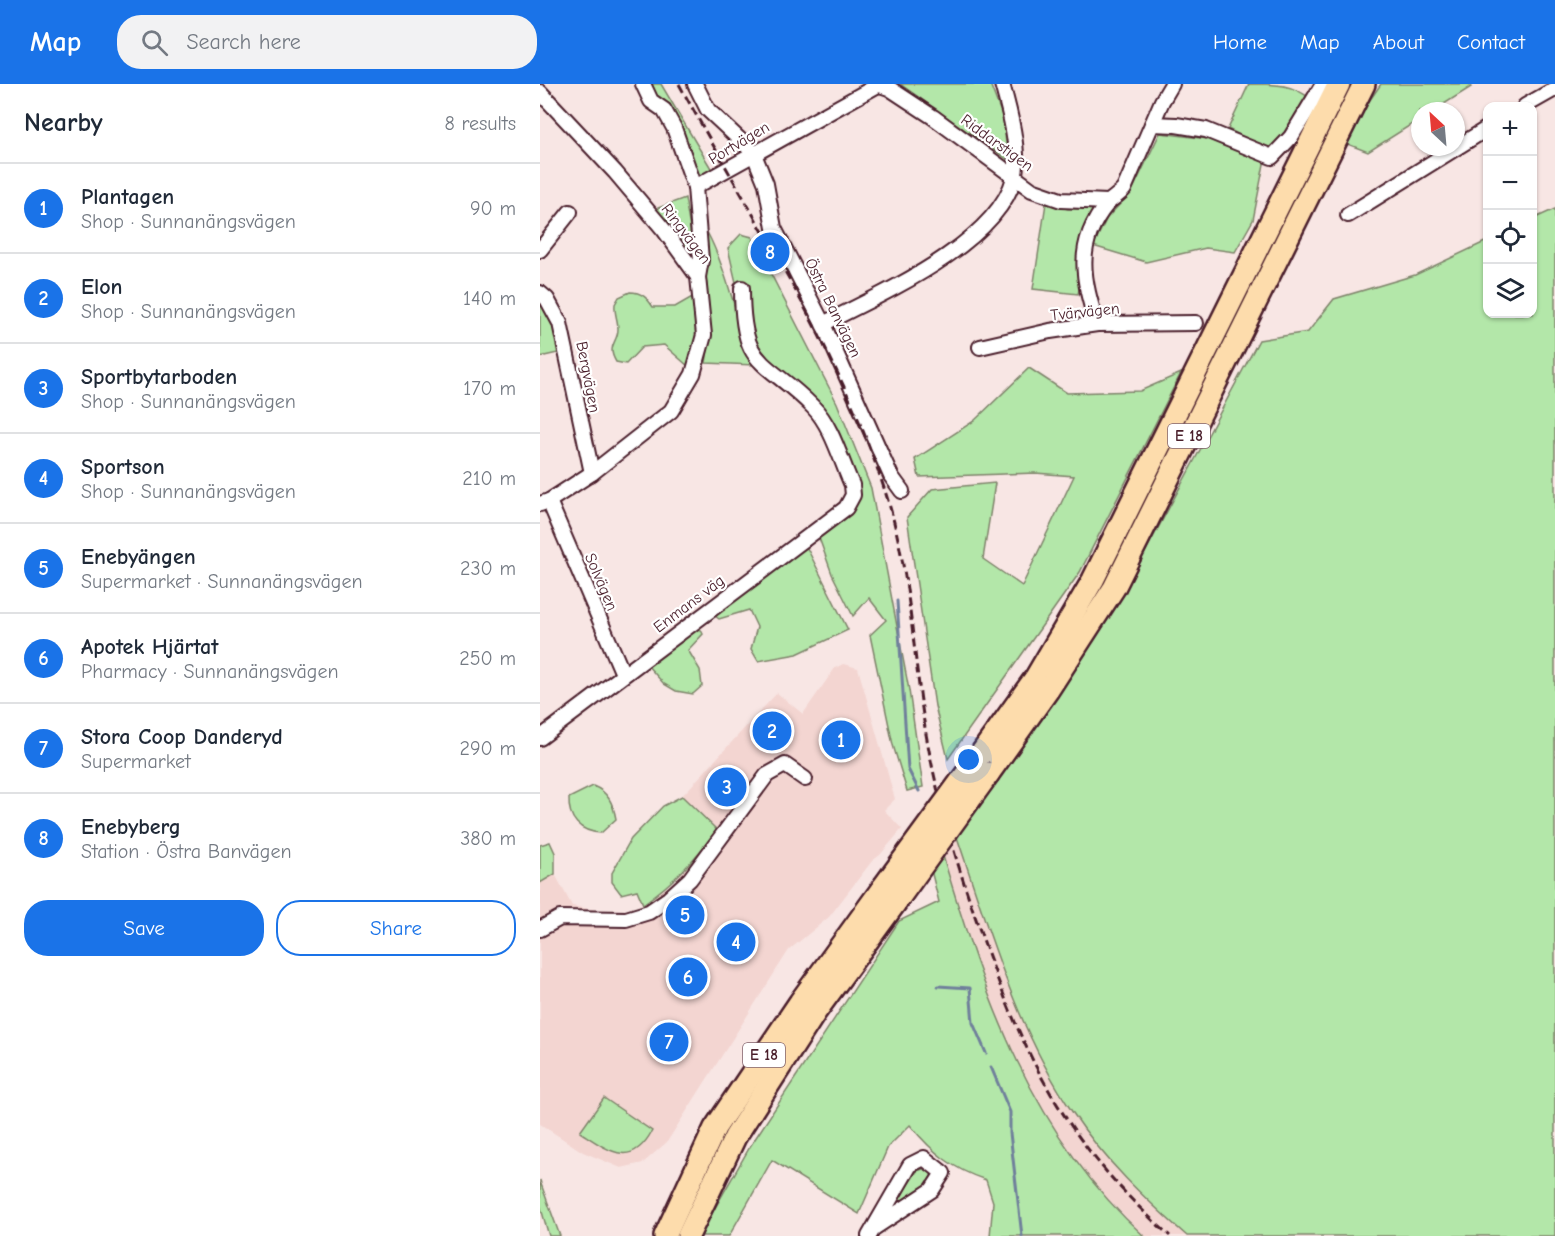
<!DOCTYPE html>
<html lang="en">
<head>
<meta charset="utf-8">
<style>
	:root { --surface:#fff; --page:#f2f2f3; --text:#1f2937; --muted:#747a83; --line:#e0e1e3; --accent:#1a73e8 }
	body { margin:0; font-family:"Comic Neue",sans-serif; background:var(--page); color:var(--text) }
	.controls { position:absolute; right:18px; top:18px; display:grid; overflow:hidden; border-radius:12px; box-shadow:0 2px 4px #0004 }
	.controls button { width:54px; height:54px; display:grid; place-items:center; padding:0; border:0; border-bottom:2px solid var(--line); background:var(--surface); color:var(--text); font:30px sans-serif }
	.compass { position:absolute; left:871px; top:18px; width:54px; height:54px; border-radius:50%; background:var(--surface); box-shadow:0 2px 4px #0004; rotate:334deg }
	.you { position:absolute; left:429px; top:676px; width:21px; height:21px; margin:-15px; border:4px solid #fff; border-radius:50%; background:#1a73e8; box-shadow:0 0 0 9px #1a73e833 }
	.badge { display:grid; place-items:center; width:39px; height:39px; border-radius:50%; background:var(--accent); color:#fff; font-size:20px; font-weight:700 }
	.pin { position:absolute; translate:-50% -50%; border:3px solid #fff; box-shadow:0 2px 6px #0006 }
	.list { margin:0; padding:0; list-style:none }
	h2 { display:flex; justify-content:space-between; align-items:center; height:78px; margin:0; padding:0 24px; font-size:26px }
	h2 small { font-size:20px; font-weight:400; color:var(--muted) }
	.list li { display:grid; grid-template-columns:39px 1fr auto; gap:18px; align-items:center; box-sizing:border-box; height:90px; padding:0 24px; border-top:2px solid var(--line) }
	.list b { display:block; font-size:22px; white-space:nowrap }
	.list p { margin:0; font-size:20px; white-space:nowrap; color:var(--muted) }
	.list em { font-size:20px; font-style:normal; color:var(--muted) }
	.actions { display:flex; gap:12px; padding:18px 24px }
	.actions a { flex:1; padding:14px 0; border:2px solid var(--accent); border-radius:24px; text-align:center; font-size:21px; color:var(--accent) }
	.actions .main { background:var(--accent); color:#fff }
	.icon { flex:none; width:33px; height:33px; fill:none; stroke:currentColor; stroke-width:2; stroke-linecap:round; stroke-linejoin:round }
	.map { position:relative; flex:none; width:1015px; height:1152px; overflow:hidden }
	header { display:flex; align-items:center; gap:36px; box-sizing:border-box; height:84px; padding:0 30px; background:var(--accent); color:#fff }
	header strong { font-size:28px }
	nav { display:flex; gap:33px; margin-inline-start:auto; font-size:21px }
	.search { width:420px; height:54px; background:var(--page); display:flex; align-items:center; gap:15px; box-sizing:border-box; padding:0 21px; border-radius:24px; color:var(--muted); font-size:22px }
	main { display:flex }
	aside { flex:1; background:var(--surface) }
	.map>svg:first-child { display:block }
	.built { fill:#f3d5d1 }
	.green { fill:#b3e7a9; stroke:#7e836a; stroke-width:1.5 }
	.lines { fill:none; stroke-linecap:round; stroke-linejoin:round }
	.stream { stroke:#6f809b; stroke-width:3 }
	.minor-casing { stroke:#4a1f2b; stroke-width:18 }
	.highway-casing { stroke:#4a1f2b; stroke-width:26 }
	.minor { stroke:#fff; stroke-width:14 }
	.highway { stroke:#fddcac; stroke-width:21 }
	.rail { stroke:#4a1f2b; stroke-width:3; stroke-dasharray:9 4.5; stroke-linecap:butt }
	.highway-bridge-casing { stroke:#4a1f2b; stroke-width:26; stroke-linecap:butt }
	.highway-bridge { stroke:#fddcac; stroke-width:21 }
	.labels { text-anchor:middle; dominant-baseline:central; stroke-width:4.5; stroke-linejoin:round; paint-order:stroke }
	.shield { fill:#fff; stroke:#80626b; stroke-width:1.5 }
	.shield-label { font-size:15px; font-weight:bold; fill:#4a1f2b }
	.street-label { font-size:16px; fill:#4a1f2b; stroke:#fff }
</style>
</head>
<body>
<header>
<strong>Map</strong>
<div class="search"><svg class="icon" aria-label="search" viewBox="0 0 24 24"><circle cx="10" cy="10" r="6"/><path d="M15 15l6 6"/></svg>Search here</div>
<nav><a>Home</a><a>Map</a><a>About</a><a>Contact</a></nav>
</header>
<main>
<aside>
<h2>Nearby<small>8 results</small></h2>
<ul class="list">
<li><span class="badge">1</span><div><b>Plantagen</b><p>Shop · Sunnanängsvägen</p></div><em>90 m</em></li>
<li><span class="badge">2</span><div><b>Elon</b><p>Shop · Sunnanängsvägen</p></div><em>140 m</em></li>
<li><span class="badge">3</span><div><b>Sportbytarboden</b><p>Shop · Sunnanängsvägen</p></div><em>170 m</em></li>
<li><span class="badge">4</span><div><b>Sportson</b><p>Shop · Sunnanängsvägen</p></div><em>210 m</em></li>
<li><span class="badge">5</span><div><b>Enebyängen</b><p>Supermarket · Sunnanängsvägen</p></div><em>230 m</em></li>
<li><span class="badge">6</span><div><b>Apotek Hjärtat</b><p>Pharmacy · Sunnanängsvägen</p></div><em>250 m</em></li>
<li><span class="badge">7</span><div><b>Stora Coop Danderyd</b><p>Supermarket</p></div><em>290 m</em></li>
<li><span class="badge">8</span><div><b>Enebyberg</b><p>Station · Östra Banvägen</p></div><em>380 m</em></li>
</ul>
<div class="actions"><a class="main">Save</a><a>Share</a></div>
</aside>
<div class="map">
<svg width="1015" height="1152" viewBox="0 0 1015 1152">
	<rect width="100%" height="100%" fill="#f8e6e4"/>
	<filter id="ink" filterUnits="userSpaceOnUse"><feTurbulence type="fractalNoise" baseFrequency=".0167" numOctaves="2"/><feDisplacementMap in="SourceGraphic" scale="12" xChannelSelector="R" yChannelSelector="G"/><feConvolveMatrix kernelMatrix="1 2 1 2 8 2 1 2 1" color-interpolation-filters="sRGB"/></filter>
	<g filter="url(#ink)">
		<g class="built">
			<polygon points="303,580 318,584 355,715 344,726 362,745 340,771 332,777 289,833 249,866 127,1058 103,1079 81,1084 43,1068 0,1040 0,799 15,790 32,822 75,829 94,826 133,799 177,746 142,712 237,609 263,630 295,584"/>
			<polygon points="417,753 482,935 505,983 533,1029 566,1073 604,1114 647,1152 604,1152 546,1092 512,1045 461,945 441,892 403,772"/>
		</g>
		<g class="green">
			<polygon points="108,0 121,0 172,86 160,92 153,88"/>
			<polygon points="360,0 450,0 463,34 468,76"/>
			<path d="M709,0C737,0 753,0 772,16L736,63H723L688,45Z"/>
			<polygon points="841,0 929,0 931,3 893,27 880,27 880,35 828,68 805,59 816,36"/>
			<polygon points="620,49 684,57 725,75 713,136 695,168 666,164 606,178 553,162 567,134 592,107"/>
			<polygon points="145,114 154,170 151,178 115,125"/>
			<polygon points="506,119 528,125 558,124 538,210 493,205"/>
			<path d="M1015,125V1152H647C605,1115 564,1076 533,1029C477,946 449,847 417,753L580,515L719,256L768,248L794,215L875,191L947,157L948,230H993V135Z"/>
			<path d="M162,148H167C189,190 196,238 215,281L166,279L171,246Z"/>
			<path d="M201,150L212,153L297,319L331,404L369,606L383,703L367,707L353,661L330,551L346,536L329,514L313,532L292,490L278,451L314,423C339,379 244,306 222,273C206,249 195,194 188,164Z"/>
			<path d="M90,208C102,208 107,214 113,223H135L154,212C158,237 157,258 148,282L124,261L102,263L86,280L76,278C66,261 78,259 78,245C78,236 74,229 75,220L79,213Z"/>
			<polygon points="0,217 8,225 22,268 0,273"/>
			<polygon points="489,284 527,309 600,307 641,289 540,488 408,675 395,622 367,433 392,405 455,399 443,475 482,502 534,392 495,389 379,393 375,375 434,337"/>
			<polygon points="266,462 308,546 257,570 218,577 211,565 217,543 209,526 179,535 174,531"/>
			<polygon points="159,542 163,550 148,566 160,586 162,602 153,610 136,607 124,600 107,581"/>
			<path d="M53,702C68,708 73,719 76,735L61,749C40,748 28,735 29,714Z"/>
			<path d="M142,712L177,746C152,778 137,796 103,820L97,806L81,810L72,798V789L91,755L123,722Z"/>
			<polygon points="10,758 15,769 15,790 0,799 0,761"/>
			<path d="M403,772C445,913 492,1051 604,1152H450L453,1118L446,1096C412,1085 392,1068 370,1041L348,1063L319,1130L232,1076L189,1152H159L211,1061L359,837L399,818L391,786Z"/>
			<path d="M64,1014L112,1047C91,1086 68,1066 40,1048Z"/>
			<polygon points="383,1085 391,1088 392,1097 356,1124 354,1122 377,1087"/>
			<polygon points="0,1096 1,1100 20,1152 9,1152 0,1121"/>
		</g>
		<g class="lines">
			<g class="stream">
				<polyline points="357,517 368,685 379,707"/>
				<polyline points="398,902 430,904 433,939 446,969"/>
				<polyline points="451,983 470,1028 470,1049 482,1152"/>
			</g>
			<defs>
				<g id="minor">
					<polyline points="103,0 111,17 124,26 134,44 155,103"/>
					<polyline points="155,0 168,26 213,68 226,100 234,144 283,240 351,392 362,407"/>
					<polyline points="337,0 349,4 393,33 492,106 521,116 568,118"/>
					<polyline points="0,8 75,88 124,146 158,193 164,251 153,290 131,327 52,389 9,417 0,420"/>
					<polyline points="985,22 1015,5"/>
					<polyline points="612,40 636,41 666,46 732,73 751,53 783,0"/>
					<polyline points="808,131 948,44"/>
					<polyline points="0,166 30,128"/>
					<polyline points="158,193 161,176 155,103 340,0"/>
					<polyline points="0,209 7,215 20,239 52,389"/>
					<path d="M283,240C339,211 456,161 474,94C481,69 469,25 462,0"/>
					<path d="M557,240C543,196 534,160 567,120C571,115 579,111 584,105L622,17L632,0"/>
					<polyline points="440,263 510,247 557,240 656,239"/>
					<polyline points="9,417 83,590"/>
					<path d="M0,654L306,424L313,411L312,401C301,377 292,342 273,323C224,273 202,287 202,204"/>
					<polyline points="0,845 20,834 86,835 109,828 128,815 150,795 227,691 245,681 265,695"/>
					<polyline points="329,1152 370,1081 384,1074 403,1089 392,1106 334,1144"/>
				</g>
				<g id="highway">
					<polyline points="440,671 496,593 553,496 799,0"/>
					<polyline points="449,689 508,606 574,504 824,0"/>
					<polyline points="125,1152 175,1044 260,918 344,802"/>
					<polyline points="148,1152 195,1053 276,927 361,811"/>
				</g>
			</defs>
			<use href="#minor" class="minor-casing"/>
			<use href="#highway" class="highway-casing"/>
			<use href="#minor" class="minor"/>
			<use href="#highway" class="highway"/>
			<path class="rail" d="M139,0C211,132 297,261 344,404C371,484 372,568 386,650C397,713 415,774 436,835C482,969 522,1056 630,1152"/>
			<defs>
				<g id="highway-bridge">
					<polyline points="344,802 440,671"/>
					<polyline points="361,811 449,689"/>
				</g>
			</defs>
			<use href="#highway-bridge" class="highway-bridge-casing"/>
			<use href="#highway-bridge" class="highway-bridge"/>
		</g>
	</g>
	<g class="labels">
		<g class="shield">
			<rect x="628" y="340" width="42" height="24" rx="4.5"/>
			<rect x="203" y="959" width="42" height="24" rx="4.5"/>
		</g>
		<g class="shield-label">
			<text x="649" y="352">E 18</text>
			<text x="224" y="971">E 18</text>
		</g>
		<g class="street-label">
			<text transform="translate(199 59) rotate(-31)">Portvägen</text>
			<text transform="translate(457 59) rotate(36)">Riddarstigen</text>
			<text transform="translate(146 150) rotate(53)">Ringvägen</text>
			<text transform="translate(293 224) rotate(64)">Östra Banvägen</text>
			<text transform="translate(545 228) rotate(-6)">Tvärvägen</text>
			<text transform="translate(48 293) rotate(79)">Bergvägen</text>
			<text transform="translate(61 498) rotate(67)">Solvägen</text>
			<text transform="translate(149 520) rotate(-37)">Enmans väg</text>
		</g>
	</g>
</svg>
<div class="controls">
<button>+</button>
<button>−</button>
<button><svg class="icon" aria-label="locate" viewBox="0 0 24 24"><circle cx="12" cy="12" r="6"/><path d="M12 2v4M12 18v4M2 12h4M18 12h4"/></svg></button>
<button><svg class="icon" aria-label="layers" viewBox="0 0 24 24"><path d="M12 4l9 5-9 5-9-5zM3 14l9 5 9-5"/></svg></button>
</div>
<svg class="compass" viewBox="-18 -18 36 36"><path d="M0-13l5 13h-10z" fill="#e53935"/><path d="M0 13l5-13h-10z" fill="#747a83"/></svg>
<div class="you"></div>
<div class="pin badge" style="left:301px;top:656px">1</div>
<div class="pin badge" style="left:232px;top:647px">2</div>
<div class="pin badge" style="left:187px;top:703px">3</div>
<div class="pin badge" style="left:196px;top:858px">4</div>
<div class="pin badge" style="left:145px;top:831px">5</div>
<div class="pin badge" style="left:148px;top:893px">6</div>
<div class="pin badge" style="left:129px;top:958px">7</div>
<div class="pin badge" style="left:230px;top:168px">8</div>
</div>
</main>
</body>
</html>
